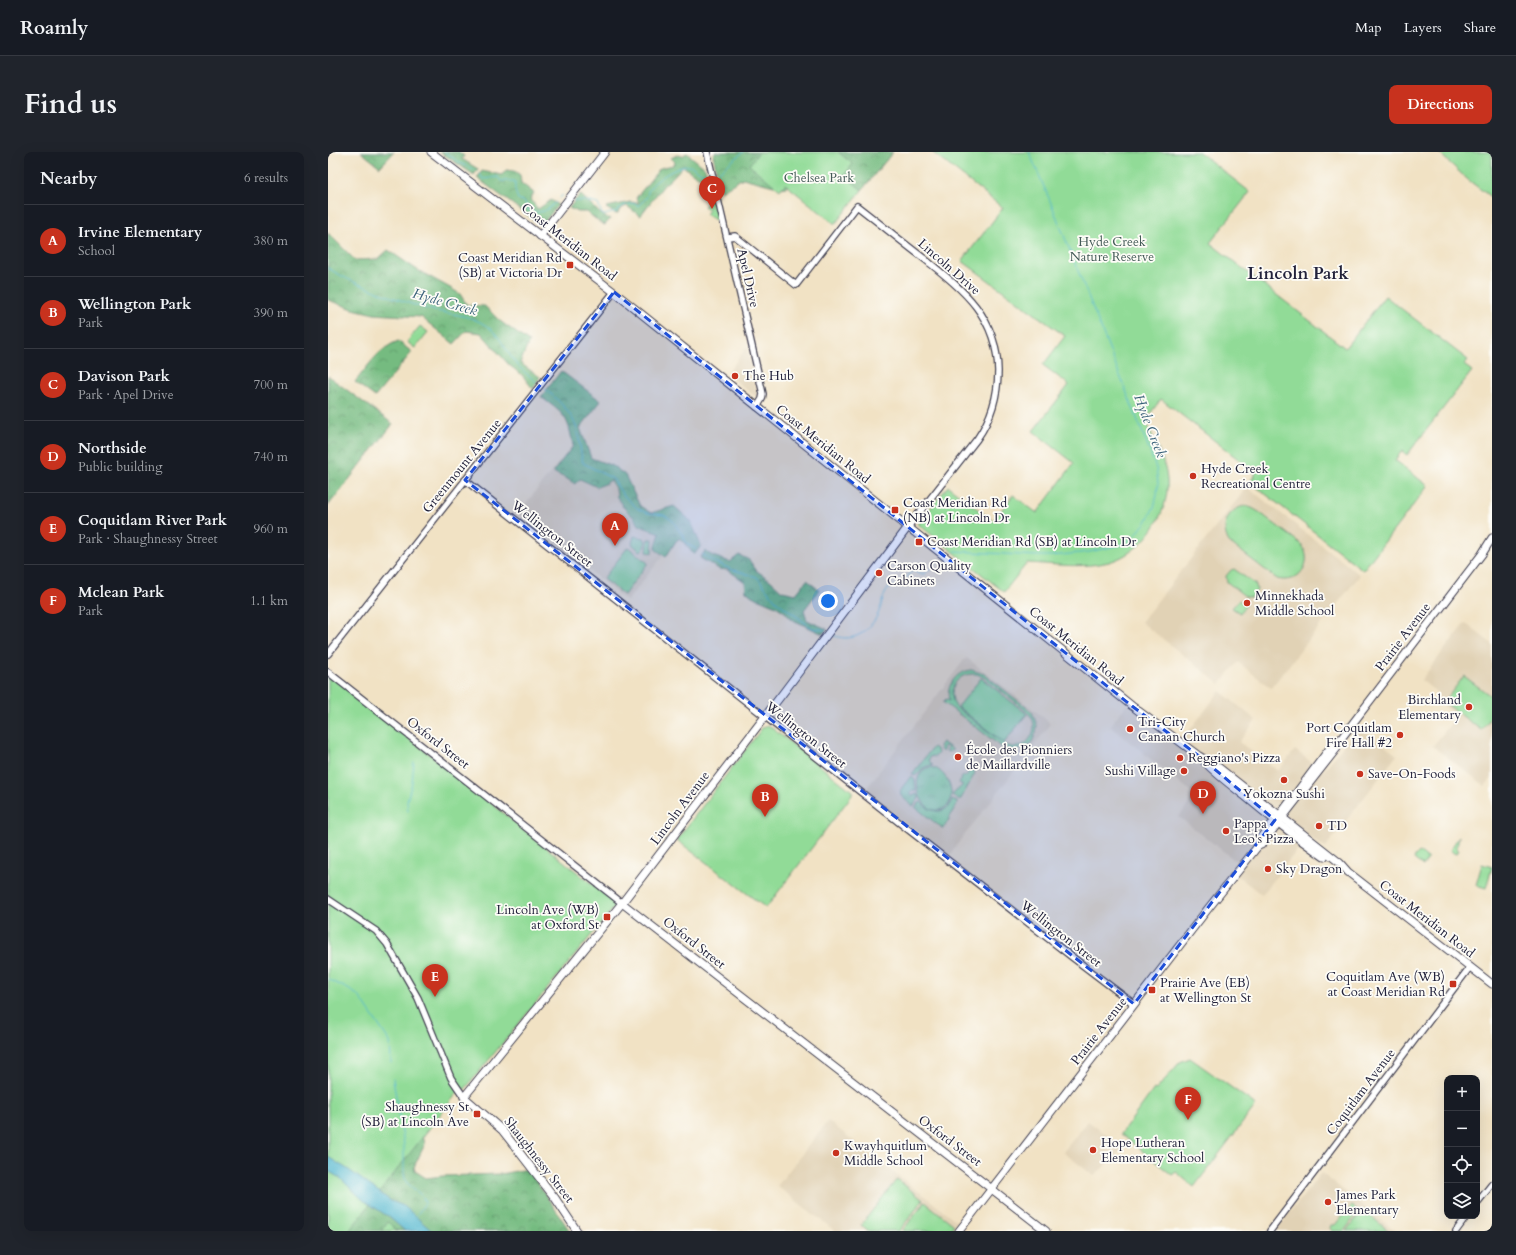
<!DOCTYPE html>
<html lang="en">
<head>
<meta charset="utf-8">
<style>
	:root { --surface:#171b24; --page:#20242c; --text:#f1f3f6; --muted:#9ea1a6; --line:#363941; --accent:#c8321e }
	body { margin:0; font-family:Cardo,serif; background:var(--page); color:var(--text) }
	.controls { position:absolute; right:12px; bottom:12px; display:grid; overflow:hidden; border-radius:8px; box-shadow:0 4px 16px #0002 }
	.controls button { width:36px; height:36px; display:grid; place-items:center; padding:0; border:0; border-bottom:1px solid var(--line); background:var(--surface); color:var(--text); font:20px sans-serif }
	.you { position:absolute; left:500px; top:449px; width:14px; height:14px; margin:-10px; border:3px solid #fff; border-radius:50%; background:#1a73e8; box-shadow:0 0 0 6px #1a73e833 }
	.badge { display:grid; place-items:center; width:26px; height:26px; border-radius:50%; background:var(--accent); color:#fff; font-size:13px; font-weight:700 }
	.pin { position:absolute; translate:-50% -33px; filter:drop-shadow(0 1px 2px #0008) }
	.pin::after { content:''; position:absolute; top:21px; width:14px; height:12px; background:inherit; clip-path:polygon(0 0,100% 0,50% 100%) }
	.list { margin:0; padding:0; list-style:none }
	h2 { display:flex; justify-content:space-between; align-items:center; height:52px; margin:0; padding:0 16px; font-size:17px }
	h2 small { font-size:13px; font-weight:400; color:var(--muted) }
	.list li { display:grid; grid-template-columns:26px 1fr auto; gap:12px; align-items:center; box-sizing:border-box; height:72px; padding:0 16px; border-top:1px solid var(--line) }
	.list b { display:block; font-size:15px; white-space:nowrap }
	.list p { margin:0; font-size:13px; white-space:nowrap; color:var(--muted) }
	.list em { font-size:13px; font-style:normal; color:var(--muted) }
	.icon { flex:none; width:22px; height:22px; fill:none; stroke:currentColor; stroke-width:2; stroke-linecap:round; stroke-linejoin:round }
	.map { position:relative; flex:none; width:1164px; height:1079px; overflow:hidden; border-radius:8px }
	header { display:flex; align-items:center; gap:24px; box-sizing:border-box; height:56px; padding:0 20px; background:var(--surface); border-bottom:1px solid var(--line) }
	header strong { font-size:19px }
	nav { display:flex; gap:22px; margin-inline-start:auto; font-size:14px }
	.intro { display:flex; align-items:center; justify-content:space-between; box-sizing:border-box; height:96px; padding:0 24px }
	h1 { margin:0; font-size:28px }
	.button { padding:10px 18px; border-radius:8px; background:var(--accent); color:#fff; font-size:14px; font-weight:700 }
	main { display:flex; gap:24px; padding:0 24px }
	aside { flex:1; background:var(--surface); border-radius:8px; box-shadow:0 4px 16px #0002 }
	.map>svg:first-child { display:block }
	.built { fill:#e1d2b5 }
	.grass { fill:url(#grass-tufts); stroke:#5a7e69 }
	.forest { fill:url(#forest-crowns); stroke:#4b6e5e }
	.green { fill:#91db97; stroke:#5a7e69; fill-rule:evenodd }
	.water { fill:#52b8d0; stroke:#3a6d86 }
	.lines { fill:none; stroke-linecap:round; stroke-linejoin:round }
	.stream { stroke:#52b8d0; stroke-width:1 }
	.minor-casing { stroke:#413f50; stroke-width:8 }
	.major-casing { stroke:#413f50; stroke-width:9 }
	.minor { stroke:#fff; stroke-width:5.5 }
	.major { stroke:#fff; stroke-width:7 }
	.marked { fill:#1d4ed8; fill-opacity:0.2; stroke:#1d4ed8; stroke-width:3; stroke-dasharray:8 5; stroke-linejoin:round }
	.poi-dot { fill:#c8321e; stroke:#fdfcf7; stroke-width:1.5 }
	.labels { text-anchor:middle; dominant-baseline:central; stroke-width:3.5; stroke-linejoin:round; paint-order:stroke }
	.park-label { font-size:13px; fill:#435a57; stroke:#fdfcf7 }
	.street-label { font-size:13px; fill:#22223b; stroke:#fdfcf7 }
	.poi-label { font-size:13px; fill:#22223b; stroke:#fdfcf7; text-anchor:start }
	.water-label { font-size:14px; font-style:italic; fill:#355e77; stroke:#fdfcf7 }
	.district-label { font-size:17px; font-weight:bold; fill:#22223b; stroke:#fdfcf7 }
</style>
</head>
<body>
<header>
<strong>Roamly</strong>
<nav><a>Map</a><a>Layers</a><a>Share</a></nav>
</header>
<div class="intro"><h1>Find us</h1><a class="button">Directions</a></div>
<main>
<aside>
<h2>Nearby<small>6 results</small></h2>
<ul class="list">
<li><span class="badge">A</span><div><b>Irvine Elementary</b><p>School</p></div><em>380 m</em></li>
<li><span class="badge">B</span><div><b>Wellington Park</b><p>Park</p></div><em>390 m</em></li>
<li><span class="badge">C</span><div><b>Davison Park</b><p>Park · Apel Drive</p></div><em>700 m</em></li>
<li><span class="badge">D</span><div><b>Northside</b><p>Public building</p></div><em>740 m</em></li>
<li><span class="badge">E</span><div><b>Coquitlam River Park</b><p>Park · Shaughnessy Street</p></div><em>960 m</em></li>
<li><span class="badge">F</span><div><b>Mclean Park</b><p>Park</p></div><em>1.1 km</em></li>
</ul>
</aside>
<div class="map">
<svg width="1164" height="1079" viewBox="0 0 1164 1079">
	<defs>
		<pattern id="grass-tufts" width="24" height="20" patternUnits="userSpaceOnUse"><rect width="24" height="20" fill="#91db97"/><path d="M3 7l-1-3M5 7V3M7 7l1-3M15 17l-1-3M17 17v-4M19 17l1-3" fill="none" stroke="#7dbc83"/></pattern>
		<pattern id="forest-crowns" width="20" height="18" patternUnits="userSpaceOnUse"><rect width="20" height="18" fill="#74bb80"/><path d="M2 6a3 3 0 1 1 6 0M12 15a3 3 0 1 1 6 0" fill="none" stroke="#5f986a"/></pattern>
	</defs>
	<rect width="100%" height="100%" fill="#fdfcf7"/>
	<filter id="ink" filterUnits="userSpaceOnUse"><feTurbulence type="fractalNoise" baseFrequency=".025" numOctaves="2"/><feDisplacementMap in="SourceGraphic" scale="8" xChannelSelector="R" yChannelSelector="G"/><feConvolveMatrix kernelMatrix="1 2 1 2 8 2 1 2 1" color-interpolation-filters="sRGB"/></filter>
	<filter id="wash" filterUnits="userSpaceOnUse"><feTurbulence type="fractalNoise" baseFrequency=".012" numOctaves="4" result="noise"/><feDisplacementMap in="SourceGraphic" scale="16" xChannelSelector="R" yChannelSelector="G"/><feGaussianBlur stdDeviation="0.9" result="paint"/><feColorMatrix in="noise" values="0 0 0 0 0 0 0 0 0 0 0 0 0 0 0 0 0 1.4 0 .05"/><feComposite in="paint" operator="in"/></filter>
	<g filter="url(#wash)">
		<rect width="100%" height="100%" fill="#f1e2c4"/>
		<g class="built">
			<polygon points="419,195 430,243 428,245 399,222"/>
			<polygon points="245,293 312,354 323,361 346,354 363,369 299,449 190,361"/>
			<polygon points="919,335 1032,423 943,536 910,510 892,532 813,470"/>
			<polygon points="1137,471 1164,492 1164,626 1157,634 1105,594 1129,564 1107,547 1111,542 1093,528"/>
			<polygon points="639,506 720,569 722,573 625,698 624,702 620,704 582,674 569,666 568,663 544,644 541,643 538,639 538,637 636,508"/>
			<polygon points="892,539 928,568 911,590 950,619 967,598 995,619 1030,576 1044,584 1069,603 997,696 980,684 934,743 906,721 913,713 851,665 867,643 782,574 799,552 851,592"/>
			<polygon points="500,969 631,1071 626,1079 507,1079 449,1034"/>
			<polygon points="760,969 796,996 766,1024 735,1000"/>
			<polygon points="993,1021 1068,1079 948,1079"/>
		</g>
		<g class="grass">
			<path d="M605,595L609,598L610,601L607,605L603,604L601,607L602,610L605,613C595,614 594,618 587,624L584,622Z"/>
			<path d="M603,615C622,618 633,654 611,658C590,661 579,618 603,615Z"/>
			<polygon points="643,617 646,619 647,621 633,647 630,648 625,644 625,642 634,634 634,632 631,631 634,627 633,625 638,624"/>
			<path d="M583,624L587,628L588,639H583L582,641L584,643L589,642L591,646L585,654C567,640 570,641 583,624Z"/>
			<path d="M624,648L629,650V652L616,676H614L587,655L591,651L593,650C603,661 618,664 624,648Z"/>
			<polygon points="1131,684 1129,696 1131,699 1127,702 1122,698"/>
		</g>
		<g class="forest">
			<polygon points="33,0 66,0 52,15"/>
			<polygon points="112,0 131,0 136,4 134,7 150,17 146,23"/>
			<polygon points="387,0 461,0 462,34 453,36 415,26 393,39 385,3"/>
			<polygon points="510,0 565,0 534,38 516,23 520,8"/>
			<polygon points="359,1 377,16 380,28 368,24 355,14 343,27 336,33 312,64 299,54 293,56 290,61 288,62 278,56 279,55 302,50 311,51 308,46 332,16 345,13 347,10 343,6 349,3 354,4"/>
			<polygon points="178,18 187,19 192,23 193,31 206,41 202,47 210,57 223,48 230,53 216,70 213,72 210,71 149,26 154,19 174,23"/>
			<polygon points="252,42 274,63 282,67 277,73 271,70 259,60 250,60 241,56"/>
			<polygon points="0,81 27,108 50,107 60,98 88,117 124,137 132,142 139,153 157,154 172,169 201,190 192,211 212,225 205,237 194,223 181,213 153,181 138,179 126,192 93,165 46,162 25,157 0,148"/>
			<path d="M70,189L84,200L47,245L27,230C41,213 50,197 70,189Z"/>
			<path d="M233,219L273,249L252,276L263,306L285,314L297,323L312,354L323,361L346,354L363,369L373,394L366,403L352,386L348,389L338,405L327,397L332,381L312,374L306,366L295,355L289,345L288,337L283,328L277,332L269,335L252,327L247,332L241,328L225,320L245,294C240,264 237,263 213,245Z"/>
			<polygon points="0,224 65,272 0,354"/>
			<polygon points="377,399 385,404 402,410 411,403 421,408 429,419 442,428 454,439 468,442 479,428 491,438 476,458 479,468 499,477 495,482 463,467 457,460 448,454 424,444 418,439 417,430 400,418 391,417 372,406"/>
			<polygon points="0,822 96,987 97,992 86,1015 87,1019 98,1026 115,1024 172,1022 200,1017 242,1079 98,1079 52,1043"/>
			<polygon points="0,1019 44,1049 77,1079 0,1079"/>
		</g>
		<g class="green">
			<polygon points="431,0 510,0 525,12 516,23 534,38 507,72 457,32 452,38 421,13"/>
			<path d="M604,0H871L922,40L882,91L1017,196L1057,144L1140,208L1136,213L1144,219L1079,303L1074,299L1067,308L1100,334L1035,418L922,330L928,321L833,247L819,266L823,269L820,274C827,291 838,310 839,328C842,363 814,401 781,410C754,417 726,412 699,411L676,440L590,372L620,334L665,369L685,343L709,361L746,311L705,279L741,233L715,213L737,184L634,109L675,56Z"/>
			<polygon points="1110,0 1164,0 1164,46 1139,27"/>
			<polygon points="386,43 392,71 378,62 381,58 376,55"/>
			<polygon points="92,174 100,180 87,196 79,190"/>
			<path d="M917,354L924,356L931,360L973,392C987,410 971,433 949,427L901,390C892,375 899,357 917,354Z"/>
			<polygon points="280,367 288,377 282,382 274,372"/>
			<polygon points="306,384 316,386 318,390 315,398 312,399 304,392"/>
			<polygon points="320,387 325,387 324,401 319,400"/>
			<polygon points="300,395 320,411 296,443 275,427"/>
			<polygon points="906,417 928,433 929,438 924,445 918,445 899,430 898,424 903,418"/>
			<polygon points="911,448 918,453 912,461 904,456"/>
			<path d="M643,518L656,522L704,560L709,573L708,580L704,590L699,594L689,598L675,596L615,550L618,547L621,549C618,534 627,520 643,518ZM642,522H649L657,526C666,534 699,557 704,566C708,575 705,585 698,591C692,596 685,596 678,593L628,555C619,541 626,524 642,522Z"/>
			<polygon points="0,521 289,752 137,937 130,940 21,1079 0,1079"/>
			<polygon points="1136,524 1164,545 1164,564 1153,578 1116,550"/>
			<polygon points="653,526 699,562 676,591 630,555"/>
			<polygon points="440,573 524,639 524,643 438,756 350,689 350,686 435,575"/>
			<polygon points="614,590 624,597 624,599 619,600 619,595 618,594 615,595 616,599 613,599 611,594"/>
			<polygon points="1091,700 1100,707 1095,714 1086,707 1087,704"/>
			<polygon points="1154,712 1164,715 1158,736 1148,733"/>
			<polygon points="862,906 928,953 866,1035 848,1020 844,1023 793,982 826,937 828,938 852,910"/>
			<polygon points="569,1027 595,1048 571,1079 541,1079 533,1073"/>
			<polygon points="597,1050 626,1073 621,1079 574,1079"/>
			<polygon points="1024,1054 1031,1059 1016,1079 1004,1079 1002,1076 1003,1073 1007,1073 1015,1063"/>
			<polygon points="1035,1058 1061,1079 1018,1079"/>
			<polygon points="60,1070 69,1079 53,1079"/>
		</g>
		<polygon class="water" points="0,1005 21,1018 63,1049 76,1054 104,1079 77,1079 61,1065 35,1048 12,1026 0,1019"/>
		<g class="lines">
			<g class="stream">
				<polyline points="117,0 132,11 149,19"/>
				<polyline points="391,20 415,0"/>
				<path d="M152,22L155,27L170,25L173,29H187V39L190,47L197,50L201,59C215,62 218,59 228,50"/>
				<polyline points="232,46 234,43 235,44"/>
				<path d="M246,49H258L270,52L274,62L276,63L288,60C293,53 298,53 307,51L310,54C313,51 317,48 319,45C320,42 320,38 322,36C327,28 352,12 361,14C369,15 371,24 381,21"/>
				<path d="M0,116C17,127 31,132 50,140C69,147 88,154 108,159C123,162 139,163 152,170C171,180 173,191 184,206C190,216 200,222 208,230"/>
				<path d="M216,236C230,248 243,259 249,277C252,288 252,300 255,311L285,327L295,343L310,357L319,361L336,363L345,369L355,384L359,392L368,397"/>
				<polyline points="627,399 709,404 723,404 761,400 792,393 805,386 818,370 826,355 829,343 830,331 828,316 818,289 723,51 701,0"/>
				<polyline points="374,402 385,409 402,417 429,425 448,449 484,476 497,478"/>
				<path d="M504,483C524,491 539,482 549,464C554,455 553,445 561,436L570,434L585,418L595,422L598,421L611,408"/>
				<polyline points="80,659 79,649 84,630 86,610"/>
				<polyline points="0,827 20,837 31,844 62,890 63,911"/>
				<polyline points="65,927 76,992 76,1022 78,1030 93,1043"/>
				<polyline points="88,1066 89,1063 97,1051 95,1045"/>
			</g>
		</g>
	</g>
	<g filter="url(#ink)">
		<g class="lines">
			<defs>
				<g id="minor">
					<polyline points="379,0 435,242 434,247 429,255"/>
					<path d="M400,85L407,84L468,133L529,54C551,71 572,88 594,105C634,137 669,163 670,219C670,244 663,267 649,287L580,375"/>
					<polyline points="137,328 577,675 744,805 806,852"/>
					<polyline points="0,502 286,140"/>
					<polyline points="0,520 294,751"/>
					<polyline points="0,747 48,779 59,792 90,846 123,926 136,945"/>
					<polyline points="1149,1051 1164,1032"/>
					<polyline points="942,1079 1142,815"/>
					<polyline points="1128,1079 1139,1064"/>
				</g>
				<g id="major">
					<polyline points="103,0 286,140 804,554 871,604 890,615 1012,711 1020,720 1164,832"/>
					<polyline points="212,84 277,0"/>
					<path d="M876,609C889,623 904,634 918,645C943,666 969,686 996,705"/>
					<polyline points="951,664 1005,592 1012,588"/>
					<polyline points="930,694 929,690 943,673"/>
					<polyline points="294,751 718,1079"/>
					<polyline points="249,1079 227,1046 174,978 136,945 294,751 455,541 580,375"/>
					<polyline points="631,1079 879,758 930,694 933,693 1009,596 1012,588 1154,402 1164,386"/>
				</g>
			</defs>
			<use href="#minor" class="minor-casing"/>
			<use href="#major" class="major-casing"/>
			<use href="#minor" class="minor"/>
			<use href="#major" class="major"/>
		</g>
	</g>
	<path class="marked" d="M286,140L804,554L871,604L947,668L806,852L137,328Z"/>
	<g class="poi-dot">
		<rect x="238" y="109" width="8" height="8" rx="2"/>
		<circle cx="407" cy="224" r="4"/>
		<circle cx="865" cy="324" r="4"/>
		<rect x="563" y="354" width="8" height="8" rx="2"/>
		<rect x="587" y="386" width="8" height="8" rx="2"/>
		<circle cx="551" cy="421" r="4"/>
		<circle cx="919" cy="451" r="4"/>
		<circle cx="1141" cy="555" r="4"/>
		<circle cx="802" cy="577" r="4"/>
		<circle cx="1072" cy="583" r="4"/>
		<circle cx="630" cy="605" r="4"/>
		<circle cx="852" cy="606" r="4"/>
		<circle cx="856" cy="619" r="4"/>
		<circle cx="1032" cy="622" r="4"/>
		<circle cx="956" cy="628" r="4"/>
		<circle cx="991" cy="674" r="4"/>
		<circle cx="898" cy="679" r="4"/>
		<circle cx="940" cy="717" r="4"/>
		<rect x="275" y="761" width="8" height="8" rx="2"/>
		<rect x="1121" y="828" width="8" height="8" rx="2"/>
		<rect x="820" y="834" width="8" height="8" rx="2"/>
		<rect x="145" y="958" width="8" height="8" rx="2"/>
		<circle cx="765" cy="998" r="4"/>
		<circle cx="508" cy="1001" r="4"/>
		<circle cx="1000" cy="1050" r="4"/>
	</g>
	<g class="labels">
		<g class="park-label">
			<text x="491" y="26">Chelsea Park</text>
			<text x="784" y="90">Hyde Creek<tspan x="784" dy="15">Nature Reserve</tspan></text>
		</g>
		<g class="street-label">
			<text transform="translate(241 90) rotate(38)">Coast Meridian Road</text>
			<text transform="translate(621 115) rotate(41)">Lincoln Drive</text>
			<text transform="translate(420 126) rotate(77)">Apel Drive</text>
			<text transform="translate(495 292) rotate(39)">Coast Meridian Road</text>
			<text transform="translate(134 314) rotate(-51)">Greenmount Avenue</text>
			<text transform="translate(224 382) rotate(38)">Wellington Street</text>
			<text transform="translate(1075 485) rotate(-53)">Prairie Avenue</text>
			<text transform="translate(748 494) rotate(39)">Coast Meridian Road</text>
			<text transform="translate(478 583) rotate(38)">Wellington Street</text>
			<text transform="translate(110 591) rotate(38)">Oxford Street</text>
			<text transform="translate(352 656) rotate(-53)">Lincoln Avenue</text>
			<text transform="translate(1099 767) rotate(38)">Coast Meridian Road</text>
			<text transform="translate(733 782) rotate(38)">Wellington Street</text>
			<text transform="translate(366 791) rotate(38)">Oxford Street</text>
			<text transform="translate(771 879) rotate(-52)">Prairie Avenue</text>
			<text transform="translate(1033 940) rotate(-53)">Coquitlam Avenue</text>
			<text transform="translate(622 989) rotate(37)">Oxford Street</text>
			<text transform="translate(211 1008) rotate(52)">Shaughnessy Street</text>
		</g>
		<g class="poi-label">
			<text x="234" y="106" text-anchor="end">Coast Meridian Rd<tspan x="234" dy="15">(SB) at Victoria Dr</tspan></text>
			<text x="415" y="224">The Hub</text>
			<text x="873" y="317">Hyde Creek<tspan x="873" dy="15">Recreational Centre</tspan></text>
			<text x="575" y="351">Coast Meridian Rd<tspan x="575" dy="15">(NB) at Lincoln Dr</tspan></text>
			<text x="599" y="390">Coast Meridian Rd (SB) at Lincoln Dr</text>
			<text x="559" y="414">Carson Quality<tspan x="559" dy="15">Cabinets</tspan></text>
			<text x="927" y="444">Minnekhada<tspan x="927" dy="15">Middle School</tspan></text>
			<text x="1133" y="548" text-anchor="end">Birchland<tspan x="1133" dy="15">Elementary</tspan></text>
			<text x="810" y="570">Tri-City<tspan x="810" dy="15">Canaan Church</tspan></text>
			<text x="1064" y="576" text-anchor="end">Port Coquitlam<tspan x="1064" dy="15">Fire Hall #2</tspan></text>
			<text x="638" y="598">École des Pionniers<tspan x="638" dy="15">de Maillardville</tspan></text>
			<text x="860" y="606">Reggiano's Pizza</text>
			<text x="848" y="619" text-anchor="end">Sushi Village</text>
			<text x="1040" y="622">Save-On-Foods</text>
			<text x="956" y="642" text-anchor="middle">Yokozna Sushi</text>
			<text x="906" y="672">Pappa<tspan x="906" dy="15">Leo's Pizza</tspan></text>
			<text x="999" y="674">TD</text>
			<text x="948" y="717">Sky Dragon</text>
			<text x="271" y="758" text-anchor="end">Lincoln Ave (WB)<tspan x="271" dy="15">at Oxford St</tspan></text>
			<text x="1117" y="825" text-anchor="end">Coquitlam Ave (WB)<tspan x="1117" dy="15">at Coast Meridian Rd</tspan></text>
			<text x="832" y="831">Prairie Ave (EB)<tspan x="832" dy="15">at Wellington St</tspan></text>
			<text x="141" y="955" text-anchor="end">Shaughnessy St<tspan x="141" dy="15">(SB) at Lincoln Ave</tspan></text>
			<text x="773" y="991">Hope Lutheran<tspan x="773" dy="15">Elementary School</tspan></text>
			<text x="516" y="994">Kwayhquitlum<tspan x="516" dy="15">Middle School</tspan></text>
			<text x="1008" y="1043">James Park<tspan x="1008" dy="15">Elementary</tspan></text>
		</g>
		<g class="water-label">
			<text transform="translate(117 150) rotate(16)">Hyde Creek</text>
			<text transform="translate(822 274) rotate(69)">Hyde Creek</text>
		</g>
		<g class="district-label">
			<text x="970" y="121">Lincoln Park</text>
		</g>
	</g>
</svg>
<div class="controls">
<button>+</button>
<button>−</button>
<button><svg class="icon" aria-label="locate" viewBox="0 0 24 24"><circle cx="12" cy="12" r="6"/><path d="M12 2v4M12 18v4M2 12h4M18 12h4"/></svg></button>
<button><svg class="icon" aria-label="layers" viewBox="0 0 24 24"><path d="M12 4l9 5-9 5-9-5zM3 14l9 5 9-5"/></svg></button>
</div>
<div class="you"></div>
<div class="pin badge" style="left:287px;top:394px">A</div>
<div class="pin badge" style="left:437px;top:665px">B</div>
<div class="pin badge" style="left:384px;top:57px">C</div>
<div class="pin badge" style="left:875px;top:662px">D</div>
<div class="pin badge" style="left:107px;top:845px">E</div>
<div class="pin badge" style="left:860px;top:968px">F</div>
</div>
</main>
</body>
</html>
